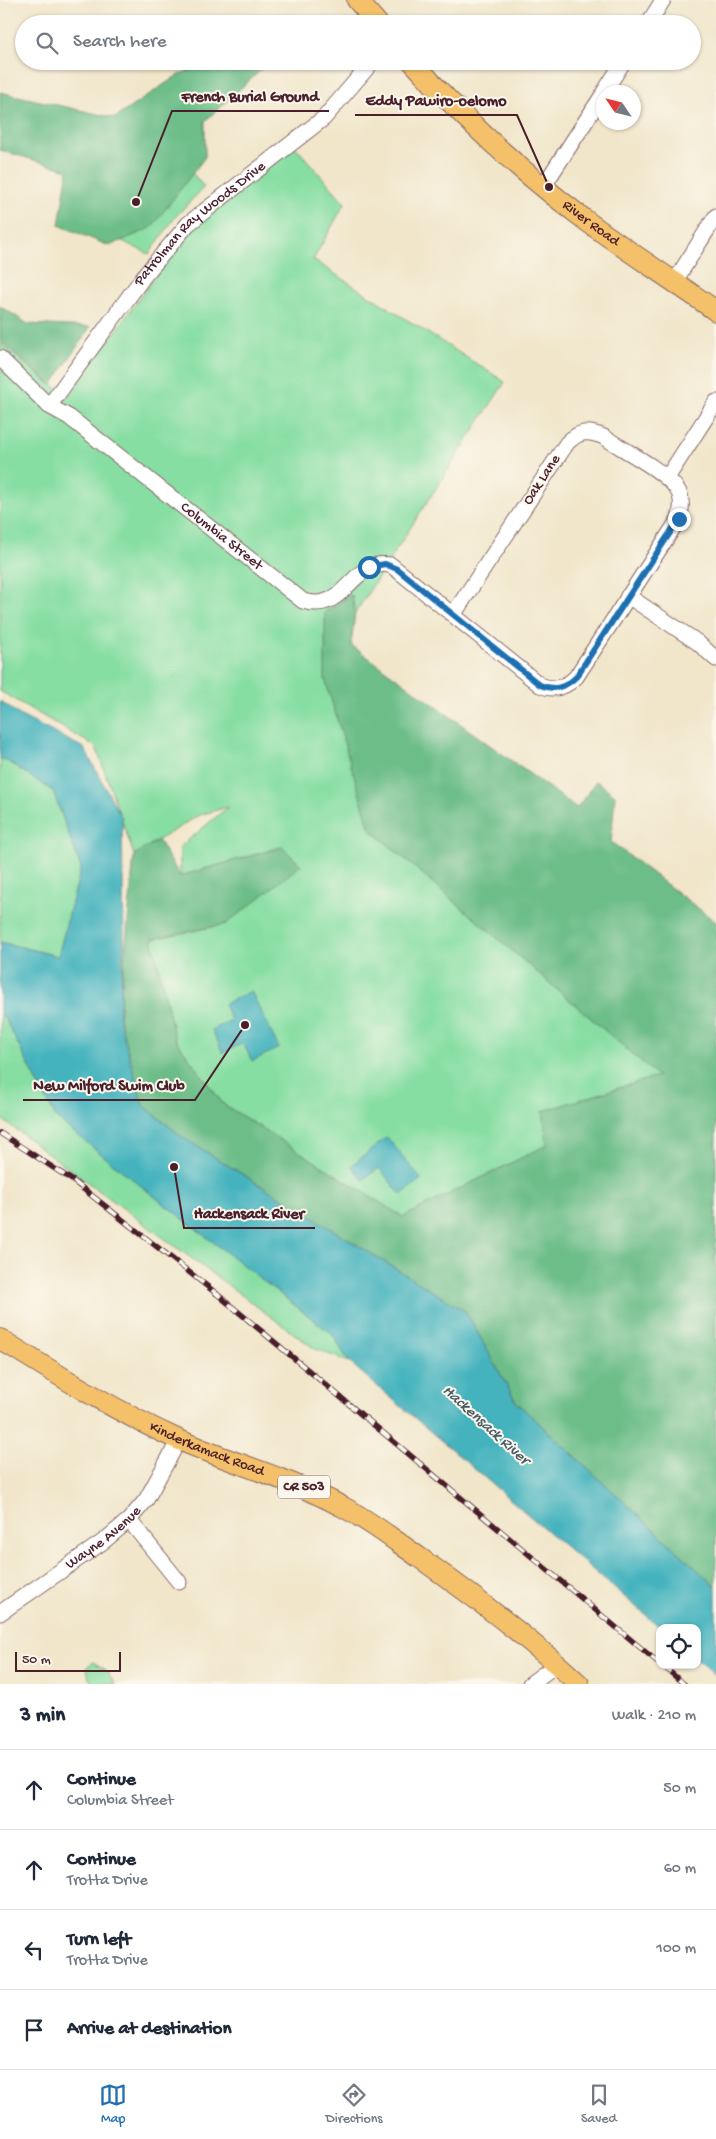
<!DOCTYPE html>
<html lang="en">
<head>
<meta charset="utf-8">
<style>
	:root { --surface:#fff; --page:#f2f2f3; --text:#1f2937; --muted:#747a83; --line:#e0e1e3; --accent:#1f6fb2 }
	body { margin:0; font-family:"Gochi Hand",sans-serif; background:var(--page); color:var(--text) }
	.controls { position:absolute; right:15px; bottom:15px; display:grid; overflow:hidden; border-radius:10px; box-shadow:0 1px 4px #0004 }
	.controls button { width:45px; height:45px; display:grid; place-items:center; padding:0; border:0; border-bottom:1px solid var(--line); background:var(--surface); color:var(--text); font:25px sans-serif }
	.compass { position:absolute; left:596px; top:85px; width:45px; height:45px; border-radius:50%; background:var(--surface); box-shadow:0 1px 4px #0004; rotate:305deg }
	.scale { position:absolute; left:15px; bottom:12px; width:106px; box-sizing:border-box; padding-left:5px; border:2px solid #4a1f2b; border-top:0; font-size:14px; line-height:18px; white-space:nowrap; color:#4a1f2b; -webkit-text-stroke:4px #fbf7ec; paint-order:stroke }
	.stop { position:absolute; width:15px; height:15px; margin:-11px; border:4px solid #1f6fb2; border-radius:50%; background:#fff }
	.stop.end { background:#1f6fb2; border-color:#fff; box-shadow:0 1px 5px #0008 }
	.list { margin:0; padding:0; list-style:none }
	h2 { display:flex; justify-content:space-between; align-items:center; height:65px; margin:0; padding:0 20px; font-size:21px }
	h2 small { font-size:16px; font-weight:400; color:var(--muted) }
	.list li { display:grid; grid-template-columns:32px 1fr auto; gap:15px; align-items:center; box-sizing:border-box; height:80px; padding:0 20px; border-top:1px solid var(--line) }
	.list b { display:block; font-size:19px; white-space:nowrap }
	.list p { margin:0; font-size:16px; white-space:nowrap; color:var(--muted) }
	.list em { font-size:16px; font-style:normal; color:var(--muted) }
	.icon { flex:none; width:28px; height:28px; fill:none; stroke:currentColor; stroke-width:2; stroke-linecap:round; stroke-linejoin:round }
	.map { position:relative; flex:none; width:716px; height:1684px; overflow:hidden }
	.search { position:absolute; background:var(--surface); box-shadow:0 1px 4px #0004; left:15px; right:15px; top:15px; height:55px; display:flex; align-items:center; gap:12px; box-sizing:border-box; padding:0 18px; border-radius:28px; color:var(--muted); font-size:19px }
	.sheet { height:385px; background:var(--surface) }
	nav { display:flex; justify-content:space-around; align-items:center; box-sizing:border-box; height:70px; border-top:1px solid var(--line); background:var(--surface); font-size:14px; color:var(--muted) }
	nav a { display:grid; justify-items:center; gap:2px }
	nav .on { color:var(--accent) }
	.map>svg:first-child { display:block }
	.green { fill:#86dea2; stroke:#687e66 }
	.forest { fill:#6cbd88; stroke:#5b6e5a }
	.water { fill:#44b3be; stroke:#476974 }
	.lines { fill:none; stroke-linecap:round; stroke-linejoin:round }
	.minor-casing { stroke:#846563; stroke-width:17 }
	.major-casing { stroke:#846563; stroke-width:22 }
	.minor { stroke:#fff; stroke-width:15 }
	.major { stroke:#f4c16a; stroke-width:20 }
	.rail-casing { stroke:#4a1f2b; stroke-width:5.5 }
	.rail { stroke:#fbf7ec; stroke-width:4; stroke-dasharray:11; stroke-linecap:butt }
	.route { stroke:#1f6fb2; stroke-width:6 }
	.labels { text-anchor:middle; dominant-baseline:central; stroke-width:4; stroke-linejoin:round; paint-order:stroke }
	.shield { fill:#fbf7ec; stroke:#7f6065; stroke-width:1 }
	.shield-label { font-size:14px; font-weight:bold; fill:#4a1f2b }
	.street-label { font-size:15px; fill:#4a1f2b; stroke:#fbf7ec }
	.water-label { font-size:16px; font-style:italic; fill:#485a66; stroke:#fbf7ec }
	.leader { fill:none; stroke:#4a1f2b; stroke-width:2 }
	.callout-dot { fill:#4a1f2b; stroke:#fbf7ec; stroke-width:2 }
	.callout-label { font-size:16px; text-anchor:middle; font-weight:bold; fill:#4a1f2b; stroke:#fbf7ec; stroke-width:4; stroke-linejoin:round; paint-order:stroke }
</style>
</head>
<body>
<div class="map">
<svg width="716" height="1684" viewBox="0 0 716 1684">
	<rect width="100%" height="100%" fill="#fbf7ec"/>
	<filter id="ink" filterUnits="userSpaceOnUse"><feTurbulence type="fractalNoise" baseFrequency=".02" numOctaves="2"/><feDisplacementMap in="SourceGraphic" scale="10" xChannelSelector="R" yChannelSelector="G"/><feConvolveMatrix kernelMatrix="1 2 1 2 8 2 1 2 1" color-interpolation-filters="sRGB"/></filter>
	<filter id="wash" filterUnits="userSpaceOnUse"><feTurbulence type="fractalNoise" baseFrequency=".0096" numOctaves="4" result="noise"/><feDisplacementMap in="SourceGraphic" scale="20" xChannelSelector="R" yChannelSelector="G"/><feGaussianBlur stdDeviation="1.12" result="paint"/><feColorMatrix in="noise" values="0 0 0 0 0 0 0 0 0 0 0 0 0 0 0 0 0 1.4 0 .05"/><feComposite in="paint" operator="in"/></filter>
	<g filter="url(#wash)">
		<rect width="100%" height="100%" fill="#f1e6ca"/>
		<g class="green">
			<polygon points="292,143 345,203 313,260 505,382 355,613 351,595 325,612 370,829 659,1076 543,1111 548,1145 403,1217 223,1104 175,1039 152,939 226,924 282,847 180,876 180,847 228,807 199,815 134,855 96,747 0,691 0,343 45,380 68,396 190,229"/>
			<polygon points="171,148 204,187 176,216 149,254 79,220"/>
			<polygon points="0,758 7,761 53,791 81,868 58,956 0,942"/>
			<polygon points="0,1016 4,1017 56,1118 155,1197 333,1335 349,1362 315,1349 0,1118"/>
			<polygon points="93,1662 106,1670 115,1684 93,1684 89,1679 87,1667"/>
		</g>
		<g class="forest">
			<polygon points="210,61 265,61 263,68 205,121 205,157 151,228 109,246 59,225 68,170 0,150 0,92 115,118 178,75"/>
			<polygon points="0,306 28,324 90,327 52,385 0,341"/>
			<polygon points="352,595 355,613 351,645 577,808 596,781 615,795 611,842 716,922 716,1587 516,1402 466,1312 182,1137 142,1104 119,1018 134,855 158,840 180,876 282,847 301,865 226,924 152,939 175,1039 223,1104 403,1217 547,1145 543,1111 658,1076 370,829 325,679 325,612"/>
		</g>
		<g class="water">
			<polygon points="0,701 21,716 84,748 122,818 124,946 119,1018 142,1104 182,1137 466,1312 516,1402 716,1587 716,1675 697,1659 697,1628 661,1628 349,1362 333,1335 155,1197 56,1118 4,1017 0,1016 0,942 58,956 81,868 53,791 7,761 0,758"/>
			<polygon points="251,991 279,1048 252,1061 243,1043 223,1053 212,1030 231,1020 224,1004"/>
			<polygon points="387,1137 421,1179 401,1195 379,1168 363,1180 351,1166"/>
		</g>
	</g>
	<g filter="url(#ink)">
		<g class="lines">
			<defs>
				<g id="minor">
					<polyline points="648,24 663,0"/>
					<polyline points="604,92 624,61"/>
					<polyline points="543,187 604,93"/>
					<polyline points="675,281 716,216"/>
					<path id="s1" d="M0,358L49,406L69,417L303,601C348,614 349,558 391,565L540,685C554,691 565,688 576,677L679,519C682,509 683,498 677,489C665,471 622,449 604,437C588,430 579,431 567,443L453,615"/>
					<path id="s2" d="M49,406L144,276L188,224L324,118L373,61"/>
					<polyline points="667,478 716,402"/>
					<polyline points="628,596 697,642 716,659"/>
					<polyline points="129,1520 179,1582"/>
					<path id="s3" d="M0,1613L104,1541L129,1520L146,1500L179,1440"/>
					<polyline points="530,1684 557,1664"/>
				</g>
				<g id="major">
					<polyline points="357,0 378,24"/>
					<path id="s4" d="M412,61C464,120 525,175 588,222C630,253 674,281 716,311"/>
					<path id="s5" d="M0,1339C58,1375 115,1411 177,1439C231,1463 289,1478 341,1506C369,1520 394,1540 420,1558C475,1597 529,1638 579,1684"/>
				</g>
			</defs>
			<use href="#minor" class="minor-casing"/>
			<use href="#major" class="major-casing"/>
			<use href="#minor" class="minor"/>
			<use href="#major" class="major"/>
			<defs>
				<g id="rail">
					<polyline points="0,1133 72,1180 217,1294 660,1664"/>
					<polyline points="662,1665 684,1684"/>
				</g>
			</defs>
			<use href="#rail" class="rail-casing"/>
			<use href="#rail" class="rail"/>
		</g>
	</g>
	<g class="lines" filter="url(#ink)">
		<path class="route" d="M369,567L385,564L397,569L540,685C554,691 565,688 576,677L679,519"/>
	</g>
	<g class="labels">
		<rect class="shield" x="278" y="1475.5" width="52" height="23" rx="4"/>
		<g class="shield-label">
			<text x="304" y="1487">CR 503</text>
		</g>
		<g class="street-label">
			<text stroke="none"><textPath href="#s4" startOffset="242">River Road</textPath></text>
			<text stroke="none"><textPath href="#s2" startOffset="238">Patrolman Ray Woods Drive</textPath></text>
			<text transform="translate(542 480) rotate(-57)">Oak Lane</text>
			<text stroke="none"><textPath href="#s1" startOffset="285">Columbia Street</textPath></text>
			<text stroke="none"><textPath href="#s5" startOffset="235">Kinderkamack Road</textPath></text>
			<text stroke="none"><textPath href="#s3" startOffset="128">Wayne Avenue</textPath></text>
		</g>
		<g class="water-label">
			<text transform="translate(485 1426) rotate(42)">Hackensack River</text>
		</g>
	</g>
	<path class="leader" d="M136 202L172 111H329M549 187L517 115H355M245 1025L195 1100H23M174 1167L184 1228H315"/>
	<g class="callout-dot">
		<circle cx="136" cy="202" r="5"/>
		<circle cx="549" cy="187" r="5"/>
		<circle cx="245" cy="1025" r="5"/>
		<circle cx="174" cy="1167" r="5"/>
	</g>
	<g class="callout-label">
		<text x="250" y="101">French Burial Ground</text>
		<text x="436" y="105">Eddy Pawiro-oelomo</text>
		<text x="109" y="1090">New Milford Swim Club</text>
		<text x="249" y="1218">Hackensack River</text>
	</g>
</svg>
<div class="controls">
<button><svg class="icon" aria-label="locate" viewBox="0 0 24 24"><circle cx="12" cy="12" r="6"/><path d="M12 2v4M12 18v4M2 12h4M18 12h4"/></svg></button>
</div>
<svg class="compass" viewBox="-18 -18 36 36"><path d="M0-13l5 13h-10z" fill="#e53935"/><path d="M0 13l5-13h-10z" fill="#747a83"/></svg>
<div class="scale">50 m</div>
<div class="stop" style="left:369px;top:567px"></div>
<div class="stop end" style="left:679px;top:519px"></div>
<div class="search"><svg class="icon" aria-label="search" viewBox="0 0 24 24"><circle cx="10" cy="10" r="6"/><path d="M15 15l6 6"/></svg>Search here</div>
</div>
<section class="sheet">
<h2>3 min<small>Walk · 210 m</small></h2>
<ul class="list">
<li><svg class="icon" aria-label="ahead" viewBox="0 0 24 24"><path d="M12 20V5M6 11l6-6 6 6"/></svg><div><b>Continue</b><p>Columbia Street</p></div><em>50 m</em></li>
<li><svg class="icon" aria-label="ahead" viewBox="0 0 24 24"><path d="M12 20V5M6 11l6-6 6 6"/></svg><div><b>Continue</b><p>Trotta Drive</p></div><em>60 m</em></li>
<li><svg class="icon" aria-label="left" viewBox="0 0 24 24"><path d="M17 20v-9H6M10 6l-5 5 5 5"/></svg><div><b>Turn left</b><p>Trotta Drive</p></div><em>100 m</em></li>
<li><svg class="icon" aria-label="arrive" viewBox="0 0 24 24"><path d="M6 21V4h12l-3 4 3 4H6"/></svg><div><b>Arrive at destination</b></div></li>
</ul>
</section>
<nav>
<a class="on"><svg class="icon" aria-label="map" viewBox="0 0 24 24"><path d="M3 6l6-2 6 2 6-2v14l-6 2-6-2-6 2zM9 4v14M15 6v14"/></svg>Map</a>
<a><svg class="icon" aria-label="directions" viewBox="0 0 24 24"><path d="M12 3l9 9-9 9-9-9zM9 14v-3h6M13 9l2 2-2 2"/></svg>Directions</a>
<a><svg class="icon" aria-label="saved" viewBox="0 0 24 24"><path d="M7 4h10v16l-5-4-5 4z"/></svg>Saved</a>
</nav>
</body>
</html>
